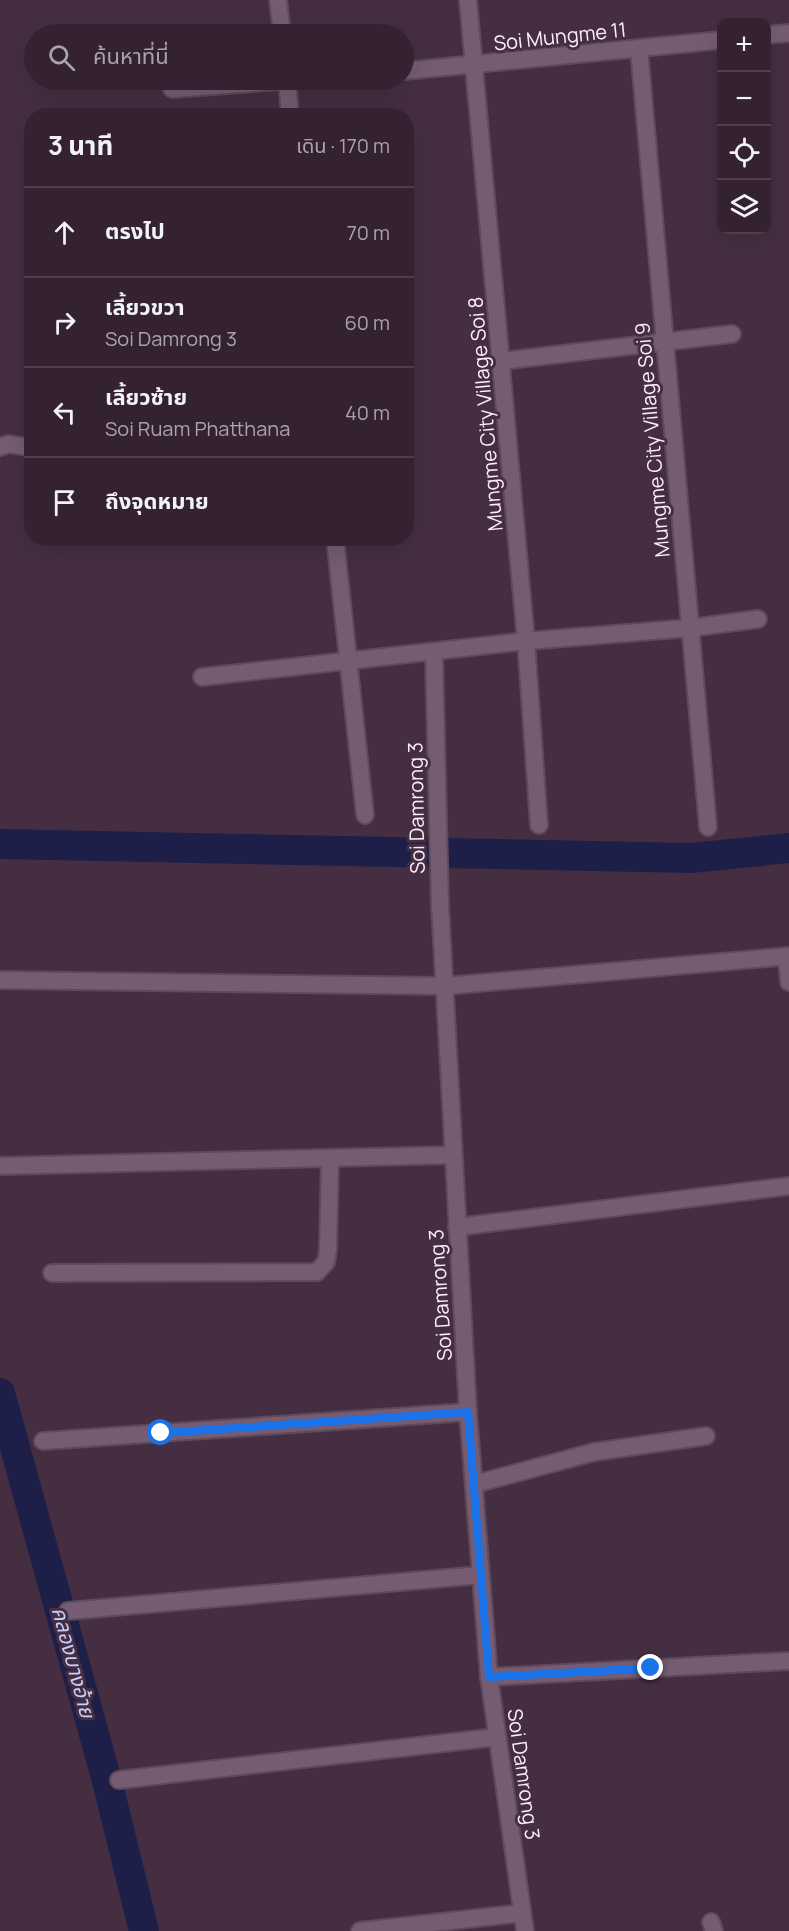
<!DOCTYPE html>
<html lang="th">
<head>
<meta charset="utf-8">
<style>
	:root { --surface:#342232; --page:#3c2a3a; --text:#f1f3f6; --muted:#a9a4ac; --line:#4e3f4d }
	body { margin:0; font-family:Manrope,"Noto Sans Thai",sans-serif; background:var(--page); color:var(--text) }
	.controls { position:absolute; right:18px; top:18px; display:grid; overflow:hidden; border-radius:12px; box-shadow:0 6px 24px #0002 }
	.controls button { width:54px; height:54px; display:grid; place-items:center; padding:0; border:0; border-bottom:2px solid var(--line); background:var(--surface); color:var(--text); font:30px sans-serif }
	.stop { position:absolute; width:18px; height:18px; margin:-14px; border:4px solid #1a73e8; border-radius:50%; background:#fff }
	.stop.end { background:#1a73e8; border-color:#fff; box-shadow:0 2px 6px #0008 }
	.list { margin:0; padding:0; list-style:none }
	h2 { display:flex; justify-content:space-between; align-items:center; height:78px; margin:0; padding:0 24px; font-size:26px }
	h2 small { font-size:20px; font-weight:400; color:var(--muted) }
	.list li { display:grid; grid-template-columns:39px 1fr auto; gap:18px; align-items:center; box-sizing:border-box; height:90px; padding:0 24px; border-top:2px solid var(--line) }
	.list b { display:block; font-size:22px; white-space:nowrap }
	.list p { margin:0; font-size:20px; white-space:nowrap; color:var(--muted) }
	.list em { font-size:20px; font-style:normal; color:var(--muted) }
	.icon { flex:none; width:33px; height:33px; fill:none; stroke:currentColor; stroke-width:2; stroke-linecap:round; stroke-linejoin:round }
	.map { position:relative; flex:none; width:789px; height:1931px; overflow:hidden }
	.search { position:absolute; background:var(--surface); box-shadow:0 6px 24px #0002; left:24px; top:24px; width:390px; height:66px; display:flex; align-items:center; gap:15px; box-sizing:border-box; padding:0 21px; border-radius:33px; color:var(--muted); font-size:22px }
	.panel { position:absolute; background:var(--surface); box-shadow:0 6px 24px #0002; left:24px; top:108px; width:390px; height:438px; border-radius:24px }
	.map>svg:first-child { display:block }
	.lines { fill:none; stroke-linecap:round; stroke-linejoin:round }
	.canal { stroke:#1e1f49; stroke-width:30 }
	.service-casing { stroke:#5d4a5b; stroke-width:20 }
	.minor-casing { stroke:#5d4a5b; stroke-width:20 }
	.service { stroke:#755c72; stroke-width:16 }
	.minor { stroke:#755c72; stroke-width:16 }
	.route { stroke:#1a73e8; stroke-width:8 }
	.labels { text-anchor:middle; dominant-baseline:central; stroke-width:6; stroke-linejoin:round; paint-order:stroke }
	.street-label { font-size:20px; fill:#fdeefb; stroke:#452e42 }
	.water-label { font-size:21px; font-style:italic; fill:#c7cefb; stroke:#452e42 }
</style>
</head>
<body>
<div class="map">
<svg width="789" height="1931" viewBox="0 0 789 1931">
	<rect width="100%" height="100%" fill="#452e42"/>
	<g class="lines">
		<g class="canal">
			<polyline points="0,844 691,858 789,848"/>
			<polyline points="0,1393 107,1781 144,1931"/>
		</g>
		<defs>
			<g id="service">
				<polyline points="787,956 789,982"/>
				<polyline points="475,1484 594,1452 706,1436"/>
			</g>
			<g id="minor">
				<polyline points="278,0 282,34"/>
				<polyline points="468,0 526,641 539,825"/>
				<polyline points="766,35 789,33"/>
				<polyline points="639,49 708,827"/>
				<polyline points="404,71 722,40"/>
				<polyline points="287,80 290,116"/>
				<polyline points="172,89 295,80"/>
				<polyline points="502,361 732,334"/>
				<polyline points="0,447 9,444 32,448"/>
				<polyline points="335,538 365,815"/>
				<polyline points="434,653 440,905 468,1412 489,1677 525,1931"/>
				<polyline points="202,677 526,641 690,628 758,619"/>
				<polyline points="0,980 445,986 789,956"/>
				<polyline points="0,1166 453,1155"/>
				<polyline points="457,1227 789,1186"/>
				<polyline points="52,1273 317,1272 326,1262 328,1250 330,1158"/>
				<polyline points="43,1441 468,1412"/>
				<polyline points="68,1611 481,1575"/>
				<polyline points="489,1677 789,1661"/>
				<polyline points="119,1780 497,1737"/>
				<polyline points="711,1922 714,1931"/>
				<polyline points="360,1931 522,1913"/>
			</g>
		</defs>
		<use href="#service" class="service-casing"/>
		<use href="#minor" class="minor-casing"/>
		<use href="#service" class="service"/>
		<use href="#minor" class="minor"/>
	</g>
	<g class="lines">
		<polyline class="route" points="161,1433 468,1412 489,1677 651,1668"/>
	</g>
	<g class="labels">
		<g class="street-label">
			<text transform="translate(560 36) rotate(-6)">Soi Mungme 11</text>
			<text transform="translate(485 414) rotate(-95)">Mungme City Village Soi 8</text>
			<text transform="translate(652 440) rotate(-95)">Mungme City Village Soi 9</text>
			<text transform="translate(416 808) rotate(-91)">Soi Damrong 3</text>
			<text transform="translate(440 1295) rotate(-94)">Soi Damrong 3</text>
			<text transform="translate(524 1774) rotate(82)">Soi Damrong 3</text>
		</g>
		<g class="water-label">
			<text transform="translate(74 1662) rotate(75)">คลองบางอ้าย</text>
		</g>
	</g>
</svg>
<div class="controls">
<button>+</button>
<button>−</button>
<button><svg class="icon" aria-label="locate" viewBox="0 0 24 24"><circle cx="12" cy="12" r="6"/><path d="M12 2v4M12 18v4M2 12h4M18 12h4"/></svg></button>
<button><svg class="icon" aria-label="layers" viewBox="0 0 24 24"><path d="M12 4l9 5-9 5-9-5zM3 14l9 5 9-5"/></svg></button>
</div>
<div class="stop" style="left:161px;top:1433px"></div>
<div class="stop end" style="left:651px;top:1668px"></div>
<div class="search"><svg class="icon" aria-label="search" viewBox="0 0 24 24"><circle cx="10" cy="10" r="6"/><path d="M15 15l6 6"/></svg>ค้นหาที่นี่</div>
<section class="panel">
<h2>3 นาที<small>เดิน · 170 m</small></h2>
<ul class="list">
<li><svg class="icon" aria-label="ahead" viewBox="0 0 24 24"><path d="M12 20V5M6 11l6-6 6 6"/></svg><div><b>ตรงไป</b></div><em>70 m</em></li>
<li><svg class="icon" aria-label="right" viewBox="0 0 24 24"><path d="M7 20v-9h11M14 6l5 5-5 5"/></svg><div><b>เลี้ยวขวา</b><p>Soi Damrong 3</p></div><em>60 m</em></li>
<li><svg class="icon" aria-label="left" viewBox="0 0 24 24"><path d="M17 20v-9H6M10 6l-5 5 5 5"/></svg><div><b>เลี้ยวซ้าย</b><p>Soi Ruam Phatthana</p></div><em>40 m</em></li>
<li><svg class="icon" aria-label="arrive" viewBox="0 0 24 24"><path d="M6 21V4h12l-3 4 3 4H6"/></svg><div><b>ถึงจุดหมาย</b></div></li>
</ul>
</section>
</div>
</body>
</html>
